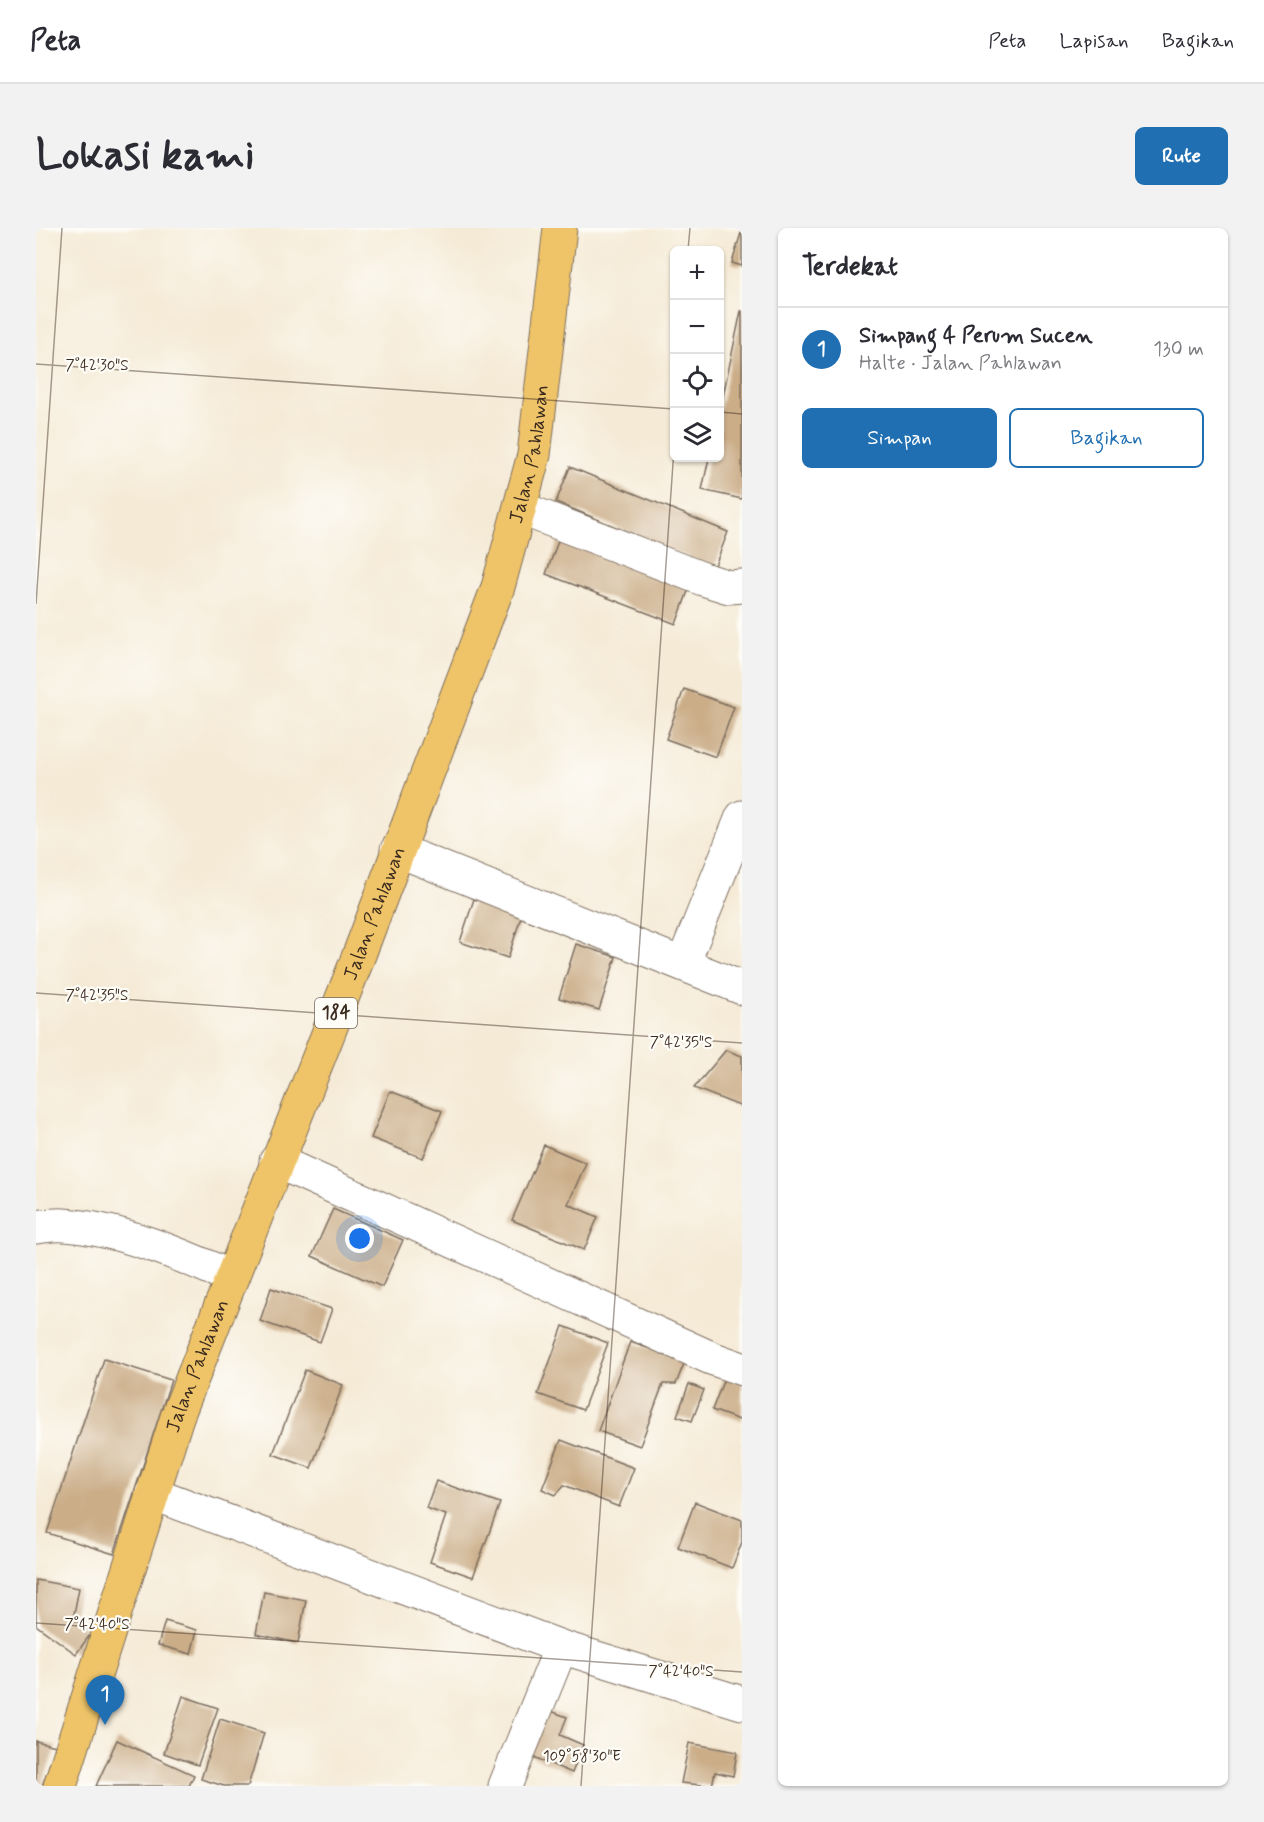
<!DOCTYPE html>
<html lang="id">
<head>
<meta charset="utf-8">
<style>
	:root { --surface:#fff; --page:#f2f2f3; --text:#2b2b33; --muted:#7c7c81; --line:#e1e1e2; --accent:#1f6fb2 }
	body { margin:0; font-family:Mynerve,sans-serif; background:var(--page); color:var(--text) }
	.controls { position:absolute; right:18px; top:18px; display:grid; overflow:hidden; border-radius:9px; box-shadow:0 2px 4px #0004 }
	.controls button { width:54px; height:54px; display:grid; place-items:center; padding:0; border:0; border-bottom:2px solid var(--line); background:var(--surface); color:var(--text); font:30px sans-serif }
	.you { position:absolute; left:324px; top:1011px; width:21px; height:21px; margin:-15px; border:4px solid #fff; border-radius:50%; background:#1a73e8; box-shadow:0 0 0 9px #1a73e833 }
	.badge { display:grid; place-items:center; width:39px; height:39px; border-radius:50%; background:var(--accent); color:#fff; font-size:20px; font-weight:700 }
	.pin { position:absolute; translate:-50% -50px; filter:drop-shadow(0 2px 3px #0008) }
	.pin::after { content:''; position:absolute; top:32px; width:21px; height:18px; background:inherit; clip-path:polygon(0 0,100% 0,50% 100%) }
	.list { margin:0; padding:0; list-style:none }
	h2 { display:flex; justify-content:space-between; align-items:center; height:78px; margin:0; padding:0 24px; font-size:26px }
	h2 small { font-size:20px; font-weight:400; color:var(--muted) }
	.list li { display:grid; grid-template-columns:39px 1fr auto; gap:18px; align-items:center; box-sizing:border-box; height:84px; padding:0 24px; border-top:2px solid var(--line) }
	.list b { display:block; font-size:22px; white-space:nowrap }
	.list p { margin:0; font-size:20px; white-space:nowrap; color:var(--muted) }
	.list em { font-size:20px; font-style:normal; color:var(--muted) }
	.actions { display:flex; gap:12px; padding:18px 24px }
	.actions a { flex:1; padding:14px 0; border:2px solid var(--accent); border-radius:9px; text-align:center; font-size:21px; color:var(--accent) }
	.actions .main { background:var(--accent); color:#fff }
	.icon { flex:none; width:33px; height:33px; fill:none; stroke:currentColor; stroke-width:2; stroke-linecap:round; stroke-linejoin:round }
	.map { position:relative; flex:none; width:706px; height:1558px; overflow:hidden; border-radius:9px }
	header { display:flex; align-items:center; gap:36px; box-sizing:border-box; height:84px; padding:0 30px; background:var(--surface); border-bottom:2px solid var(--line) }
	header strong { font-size:28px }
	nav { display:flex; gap:33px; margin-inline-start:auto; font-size:21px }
	.intro { display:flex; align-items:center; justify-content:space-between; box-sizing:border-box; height:144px; padding:0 36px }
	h1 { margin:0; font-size:42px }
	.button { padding:15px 27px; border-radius:9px; background:var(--accent); color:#fff; font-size:21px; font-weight:700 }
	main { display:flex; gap:36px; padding:0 36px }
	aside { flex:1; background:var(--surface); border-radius:9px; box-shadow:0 2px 4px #0004 }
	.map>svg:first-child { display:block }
	.building { fill:#cbad88 }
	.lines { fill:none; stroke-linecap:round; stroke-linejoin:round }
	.minor-casing { stroke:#7c6d5e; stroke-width:35 }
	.major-casing { stroke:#7c6d5e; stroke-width:35 }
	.minor { stroke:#fff; stroke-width:33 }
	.major { stroke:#efc469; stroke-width:33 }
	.ticks { fill:none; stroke:#3b2a1e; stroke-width:1.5; stroke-opacity:0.45 }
	.labels { text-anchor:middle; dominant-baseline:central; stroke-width:4.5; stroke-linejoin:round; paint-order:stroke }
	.shield { fill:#fdfcf7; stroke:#75695f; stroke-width:1.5 }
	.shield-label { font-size:18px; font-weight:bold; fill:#3b2a1e }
	.street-label { font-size:20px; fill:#3b2a1e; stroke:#fdfcf7 }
	.ticks-label { font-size:15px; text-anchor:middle; fill:#3b2a1e; stroke:#fdfcf7; stroke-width:4.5; stroke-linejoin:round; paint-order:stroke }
</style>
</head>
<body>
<header>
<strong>Peta</strong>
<nav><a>Peta</a><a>Lapisan</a><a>Bagikan</a></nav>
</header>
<div class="intro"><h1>Lokasi kami</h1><a class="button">Rute</a></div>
<main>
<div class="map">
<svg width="706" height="1558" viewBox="0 0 706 1558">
	<rect width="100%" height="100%" fill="#fdfcf7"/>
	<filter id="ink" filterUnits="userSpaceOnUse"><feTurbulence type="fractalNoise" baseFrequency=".0167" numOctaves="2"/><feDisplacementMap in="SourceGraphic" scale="12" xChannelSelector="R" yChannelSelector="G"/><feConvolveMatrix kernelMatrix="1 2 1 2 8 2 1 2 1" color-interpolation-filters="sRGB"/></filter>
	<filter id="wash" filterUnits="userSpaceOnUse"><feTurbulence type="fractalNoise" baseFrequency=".008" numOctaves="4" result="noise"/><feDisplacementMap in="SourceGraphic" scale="24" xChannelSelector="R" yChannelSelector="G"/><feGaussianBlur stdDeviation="1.35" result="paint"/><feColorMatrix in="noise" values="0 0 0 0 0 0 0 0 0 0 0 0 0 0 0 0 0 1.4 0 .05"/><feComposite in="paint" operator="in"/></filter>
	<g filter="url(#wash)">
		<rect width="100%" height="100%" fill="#f5ead6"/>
		<g id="blocks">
			<g class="building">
				<polygon points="705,5 706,5 706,38 696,35"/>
				<polygon points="705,83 706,83 706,271 666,262 673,230 684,230 684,182"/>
				<polygon points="534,239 692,304 678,340 520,274"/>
				<polygon points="525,305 655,355 640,396 510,346"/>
				<polygon points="648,461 698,479 680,529 630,511"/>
				<polygon points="438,671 486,686 472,730 424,714"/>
				<polygon points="540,716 580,729 563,782 523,770"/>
				<polygon points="690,822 706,828 706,879 658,860"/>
				<polygon points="354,863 406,883 387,930 335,910"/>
				<polygon points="508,917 550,935 532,976 562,989 548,1022 476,992"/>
				<polygon points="297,981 367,1012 346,1059 276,1028"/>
				<polygon points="235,1060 296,1081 284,1114 224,1093"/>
				<polygon points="527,1098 572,1115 547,1182 502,1166"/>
				<polygon points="594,1114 649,1133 640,1156 627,1156 604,1218 562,1203"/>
				<polygon points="68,1131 135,1152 78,1326 11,1305"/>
				<polygon points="269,1142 307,1157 275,1240 237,1226"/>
				<polygon points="689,1148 706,1154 706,1193 676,1182"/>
				<polygon points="653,1156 668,1162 656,1193 641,1188"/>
				<polygon points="525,1212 598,1240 583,1279 528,1257 520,1267 506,1261"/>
				<polygon points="400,1253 464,1275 437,1349 394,1334 410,1287 390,1280"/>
				<polygon points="659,1274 706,1292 706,1314 696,1340 642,1319"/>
				<polygon points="0,1352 43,1360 37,1391 56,1404 40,1426 0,1397"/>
				<polygon points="228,1364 270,1372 262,1415 220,1406"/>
				<polygon points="129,1393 161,1402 155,1426 122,1417"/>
				<polygon points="147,1468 182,1480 162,1537 128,1525"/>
				<polygon points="512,1482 531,1489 524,1507 547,1517 536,1545 493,1527"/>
				<polygon points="184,1491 228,1505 212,1558 188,1558 165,1551"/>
				<polygon points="81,1512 158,1547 153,1558 60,1558"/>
				<polygon points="0,1513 20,1518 6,1558 0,1558"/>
				<polygon points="653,1515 701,1524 697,1548 679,1544 676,1558 645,1555"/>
			</g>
		</g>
	</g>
	<g filter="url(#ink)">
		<use href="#blocks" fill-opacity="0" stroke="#7c6d5e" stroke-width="1.5"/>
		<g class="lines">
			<defs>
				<g id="minor">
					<polyline points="484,280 667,351 693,359 706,358"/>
					<polyline points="361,622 706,760"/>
					<polyline points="647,736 706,589"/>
					<polyline points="240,933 675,1130 706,1141"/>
					<path d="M0,999C9,998 19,996 28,997C85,1001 143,1026 195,1049"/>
					<polyline points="116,1265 525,1419 706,1475"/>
					<polyline points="469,1558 525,1419"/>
				</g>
				<g id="major">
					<path id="s1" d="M24,1558L141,1189L318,740L462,359L498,227L524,0"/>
				</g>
			</defs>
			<use href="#minor" class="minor-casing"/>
			<use href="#major" class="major-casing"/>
			<use href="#minor" class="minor"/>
			<use href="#major" class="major"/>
		</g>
	</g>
	<path class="ticks" d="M652,22L654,0M0,136L638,181M684,184L706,186M0,376L26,0M0,765L706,815M0,1395L706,1444M545,1558L638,221"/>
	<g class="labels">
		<rect class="shield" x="279" y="770" width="42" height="30" rx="4.5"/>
		<g class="shield-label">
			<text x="300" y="785">184</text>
		</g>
		<g class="street-label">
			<text stroke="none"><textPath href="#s1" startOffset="1414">Jalan Pahlawan</textPath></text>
			<text stroke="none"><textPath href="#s1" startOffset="928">Jalan Pahlawan</textPath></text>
			<text stroke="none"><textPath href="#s1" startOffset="442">Jalan Pahlawan</textPath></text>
		</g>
	</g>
	<g class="ticks-label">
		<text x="61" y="142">7°42'30"S</text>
		<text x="61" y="772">7°42'35"S</text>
		<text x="645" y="819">7°42'35"S</text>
		<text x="61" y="1401">7°42'40"S</text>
		<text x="645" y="1448">7°42'40"S</text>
		<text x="546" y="1533">109°58'30"E</text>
	</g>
</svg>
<div class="controls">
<button>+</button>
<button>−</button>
<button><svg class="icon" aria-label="locate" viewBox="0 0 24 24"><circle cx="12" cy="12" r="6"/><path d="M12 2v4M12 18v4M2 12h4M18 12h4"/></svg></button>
<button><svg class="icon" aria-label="layers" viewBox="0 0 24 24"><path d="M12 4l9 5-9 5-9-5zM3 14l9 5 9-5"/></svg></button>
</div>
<div class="you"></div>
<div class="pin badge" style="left:69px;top:1497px">1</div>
</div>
<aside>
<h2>Terdekat<small></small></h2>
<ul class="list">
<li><span class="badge">1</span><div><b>Simpang 4 Perum Sucen</b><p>Halte · Jalan Pahlawan</p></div><em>130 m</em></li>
</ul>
<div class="actions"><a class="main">Simpan</a><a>Bagikan</a></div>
</aside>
</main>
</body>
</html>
